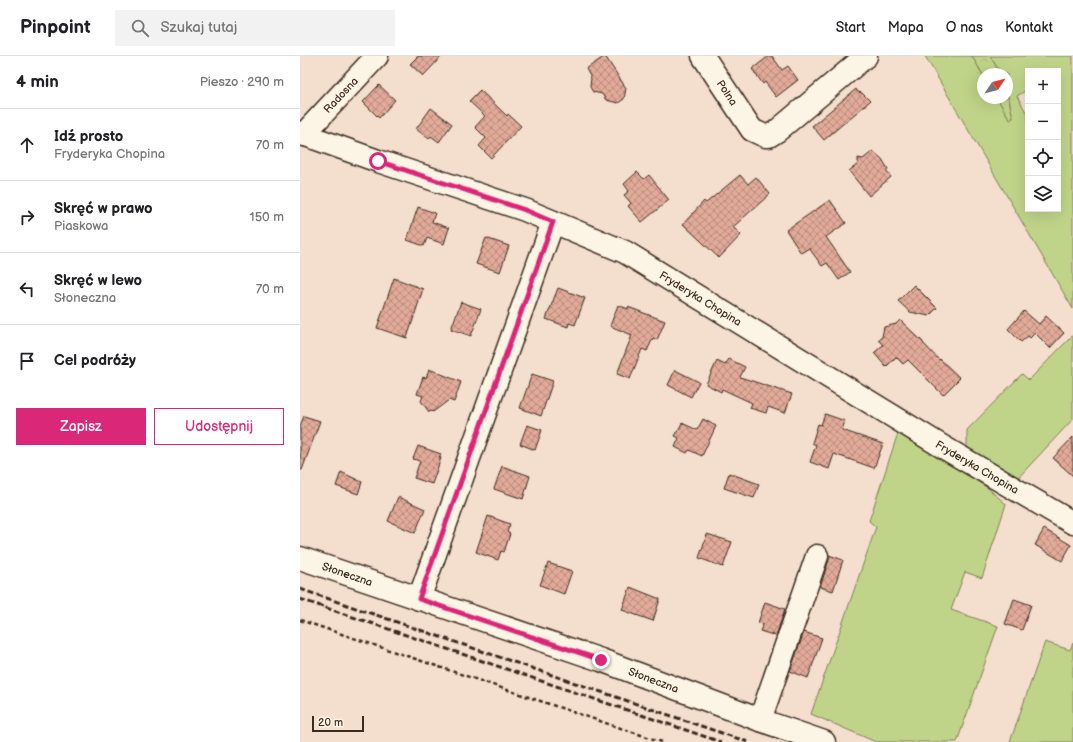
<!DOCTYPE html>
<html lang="pl">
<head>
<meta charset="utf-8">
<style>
	:root { --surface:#fff; --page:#f2f2f2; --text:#202124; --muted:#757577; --line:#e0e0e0; --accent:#db2777 }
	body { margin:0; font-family:"Balsamiq Sans",sans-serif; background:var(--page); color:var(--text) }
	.controls { position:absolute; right:12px; top:12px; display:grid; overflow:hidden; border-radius:0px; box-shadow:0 4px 16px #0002 }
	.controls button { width:36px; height:36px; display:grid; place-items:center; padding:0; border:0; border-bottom:1px solid var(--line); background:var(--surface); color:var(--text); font:20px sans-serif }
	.compass { position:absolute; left:677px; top:12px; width:36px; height:36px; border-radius:50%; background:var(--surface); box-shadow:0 4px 16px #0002; rotate:55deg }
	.scale { position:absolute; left:12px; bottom:10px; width:52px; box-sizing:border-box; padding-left:4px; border:2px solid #3b2a1e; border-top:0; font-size:11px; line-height:14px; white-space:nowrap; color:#3b2a1e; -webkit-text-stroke:3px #fcf5e5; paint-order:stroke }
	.stop { position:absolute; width:12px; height:12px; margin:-9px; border:3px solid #db2777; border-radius:50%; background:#fff }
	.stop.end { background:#db2777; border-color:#fff; box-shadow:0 1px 4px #0008 }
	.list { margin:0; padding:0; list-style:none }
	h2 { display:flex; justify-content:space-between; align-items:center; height:52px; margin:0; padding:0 16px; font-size:17px }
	h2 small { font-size:13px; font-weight:400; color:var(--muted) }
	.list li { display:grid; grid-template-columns:26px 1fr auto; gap:12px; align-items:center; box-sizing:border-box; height:72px; padding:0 16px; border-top:1px solid var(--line) }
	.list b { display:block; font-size:15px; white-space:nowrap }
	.list p { margin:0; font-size:13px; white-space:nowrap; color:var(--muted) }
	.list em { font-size:13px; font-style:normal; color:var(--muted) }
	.actions { display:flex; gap:8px; padding:12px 16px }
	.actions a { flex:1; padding:9px 0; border:1px solid var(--accent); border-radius:0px; text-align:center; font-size:14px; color:var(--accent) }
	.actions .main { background:var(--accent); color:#fff }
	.icon { flex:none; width:22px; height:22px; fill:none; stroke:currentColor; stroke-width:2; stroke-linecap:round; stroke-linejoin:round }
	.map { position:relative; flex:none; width:773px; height:686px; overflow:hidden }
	header { display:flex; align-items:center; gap:24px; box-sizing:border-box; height:56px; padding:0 20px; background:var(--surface); border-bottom:1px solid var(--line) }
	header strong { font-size:19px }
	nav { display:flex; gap:22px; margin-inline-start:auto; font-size:14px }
	.search { width:280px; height:36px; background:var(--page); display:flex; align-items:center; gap:10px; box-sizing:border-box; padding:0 14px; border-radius:0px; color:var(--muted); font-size:15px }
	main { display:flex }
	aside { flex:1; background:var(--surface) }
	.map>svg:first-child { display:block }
	.green { fill:#c0d489; stroke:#7e7f54; fill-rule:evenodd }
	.forest { fill:url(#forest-crowns); stroke:#7e7f54 }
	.building { fill:url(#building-cross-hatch); stroke:#3b2a1e }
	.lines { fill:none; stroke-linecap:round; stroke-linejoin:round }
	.minor-casing { stroke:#3b2a1e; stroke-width:25 }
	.path { stroke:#3b2a1e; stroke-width:2.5; stroke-dasharray:4 3; stroke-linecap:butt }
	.minor { stroke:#fcf5e5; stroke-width:22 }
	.rail { stroke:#3b2a1e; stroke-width:3; stroke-dasharray:6 3; stroke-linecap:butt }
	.route { stroke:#db2777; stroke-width:5 }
	.labels { text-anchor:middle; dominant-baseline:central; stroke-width:3; stroke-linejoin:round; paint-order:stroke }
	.street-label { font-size:11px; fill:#3b2a1e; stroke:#fcf5e5 }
</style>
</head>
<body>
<header>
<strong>Pinpoint</strong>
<div class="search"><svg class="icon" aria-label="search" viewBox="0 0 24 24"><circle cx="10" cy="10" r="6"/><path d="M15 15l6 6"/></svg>Szukaj tutaj</div>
<nav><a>Start</a><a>Mapa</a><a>O nas</a><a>Kontakt</a></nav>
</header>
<main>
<aside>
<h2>4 min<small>Pieszo · 290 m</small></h2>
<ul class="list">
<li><svg class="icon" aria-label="ahead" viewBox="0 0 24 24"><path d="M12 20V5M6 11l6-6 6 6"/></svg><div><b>Idź prosto</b><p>Fryderyka Chopina</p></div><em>70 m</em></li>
<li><svg class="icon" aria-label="right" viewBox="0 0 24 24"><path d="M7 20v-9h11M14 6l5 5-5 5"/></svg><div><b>Skręć w prawo</b><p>Piaskowa</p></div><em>150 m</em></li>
<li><svg class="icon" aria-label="left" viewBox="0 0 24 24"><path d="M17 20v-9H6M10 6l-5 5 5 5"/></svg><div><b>Skręć w lewo</b><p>Słoneczna</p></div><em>70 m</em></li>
<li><svg class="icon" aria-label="arrive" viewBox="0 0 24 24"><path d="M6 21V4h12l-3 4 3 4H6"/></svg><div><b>Cel podróży</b></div></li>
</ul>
<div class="actions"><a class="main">Zapisz</a><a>Udostępnij</a></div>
</aside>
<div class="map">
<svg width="773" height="686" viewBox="0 0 773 686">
	<defs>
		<pattern id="forest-crowns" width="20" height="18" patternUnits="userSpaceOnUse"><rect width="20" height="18" fill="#c0d489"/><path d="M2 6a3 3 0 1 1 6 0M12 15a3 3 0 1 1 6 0" fill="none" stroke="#a6b676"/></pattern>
		<pattern id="building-cross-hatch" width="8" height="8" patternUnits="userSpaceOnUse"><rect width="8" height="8" fill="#e1aa99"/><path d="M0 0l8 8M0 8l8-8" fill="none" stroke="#b88b7c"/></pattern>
	</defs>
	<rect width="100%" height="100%" fill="#f4dece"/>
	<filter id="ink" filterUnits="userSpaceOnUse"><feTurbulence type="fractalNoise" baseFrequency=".025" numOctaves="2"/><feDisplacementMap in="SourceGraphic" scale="8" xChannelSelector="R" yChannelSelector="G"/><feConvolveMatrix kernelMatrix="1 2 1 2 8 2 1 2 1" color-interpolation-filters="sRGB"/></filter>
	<g filter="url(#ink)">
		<g class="green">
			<path d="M625,0H672L683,19V42H697L710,63L713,62L707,35V18H701L690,0H773V253ZM728,15H758V153H728V55L726,56L717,40L728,33Z"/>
			<polygon points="773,279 773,363 717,423 667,394 667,374 722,318 729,324"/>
			<polygon points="598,377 685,430 706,448 682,522 665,516 651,554 698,570 657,686 576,686 511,658 576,471 569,465"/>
			<polygon points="745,586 770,594 773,587 773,686 710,686"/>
		</g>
		<g class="forest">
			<polygon points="672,0 690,0 701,18 683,19"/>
			<polygon points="707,35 713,62 710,64 697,42 707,42"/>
		</g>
		<g class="building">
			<polygon points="118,0 142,0 123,20 110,8"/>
			<polygon points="305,0 326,32 324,43 318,47 306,44 302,38 293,36 290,31 291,22 286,13"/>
			<polygon points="469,0 472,0 482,14 488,10 498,24 476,41 465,26 463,28 452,13"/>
			<polygon points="79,29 95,44 79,62 63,46"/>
			<polygon points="556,33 558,36 562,37 570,45 524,84 512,70"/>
			<polygon points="180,34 207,60 208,58 221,70 191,102 179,90 186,82 175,71 185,60 169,45"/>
			<polygon points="131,52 152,68 139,86 131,80 129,83 116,73"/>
			<polygon points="573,95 582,103 588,113 586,115 591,121 569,140 549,115 558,108 558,102 563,103"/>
			<polygon points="337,116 344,123 349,119 369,144 342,166 328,150 331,147 324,139 329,135 324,128"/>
			<polygon points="440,119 448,128 456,121 470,138 433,171 441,179 419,202 383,168 404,145 406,147"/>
			<polygon points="530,144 546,167 526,181 550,216 539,224 527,207 522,210 509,192 501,197 486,174"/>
			<polygon points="118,151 135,157 132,166 149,172 144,188 127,182 124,190 107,184"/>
			<polygon points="186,182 209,190 200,216 176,208"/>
			<polygon points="94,222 123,233 107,282 77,272"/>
			<polygon points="614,229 637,252 629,260 610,256 598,245"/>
			<polygon points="258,232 285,242 275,269 269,267 268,271 246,263"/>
			<polygon points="161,246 181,253 171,280 151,273"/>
			<polygon points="318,249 328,253 328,251 365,265 357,284 353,282 347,295 342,293 330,323 317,318 332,279 310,270"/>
			<polygon points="724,255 739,268 746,260 764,277 750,292 735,277 730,282 728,280 721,286 708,273"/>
			<polygon points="600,264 623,286 623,287 639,304 640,303 660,322 643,339 608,304 603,308 596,301 586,311 574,297 583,289 578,284 582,281 584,271 596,268"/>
			<polygon points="429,303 445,311 440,321 492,338 485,357 468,351 466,357 450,352 452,347 422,333 421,336 406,328 417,305 425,309"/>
			<polygon points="129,313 161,326 154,346 149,344 133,356 132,355 129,356 121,345 123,340 117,338 123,321 126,322"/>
			<polygon points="375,314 399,326 391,341 368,329"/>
			<polygon points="232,318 253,325 241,360 220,352"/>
			<polygon points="525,358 545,365 542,374 583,388 574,412 534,398 529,413 510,406 516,389 512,387 518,368 521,369"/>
			<polygon points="4,360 20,365 2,414 0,414 0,370"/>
			<polygon points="403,363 416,370 402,400 389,394 387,397 375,391 379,382 375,380 382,367 397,374"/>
			<polygon points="227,369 242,374 235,394 220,388"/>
			<polygon points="773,381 773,420 753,402"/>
			<polygon points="118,390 141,398 139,401 141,402 132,428 114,422 120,405 113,403"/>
			<polygon points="202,410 230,420 223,443 194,433"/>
			<polygon points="41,416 62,426 58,438 36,430"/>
			<polygon points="429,417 459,428 454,442 424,432"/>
			<polygon points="98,441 125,453 115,477 88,465"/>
			<polygon points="188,460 210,468 207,476 210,478 204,496 201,495 198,504 176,496"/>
			<polygon points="744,473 771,489 762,505 735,489"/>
			<polygon points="407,478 432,486 423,511 399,502"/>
			<polygon points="529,499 543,504 533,535 520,531 529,504"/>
			<polygon points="248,507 272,515 264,538 240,529"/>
			<polygon points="330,531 360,543 353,565 322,554"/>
			<polygon points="714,543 731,549 722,574 705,568"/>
			<polygon points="465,546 485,553 476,580 460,575 463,568 458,567"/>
			<polygon points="504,576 522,582 508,622 490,615"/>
		</g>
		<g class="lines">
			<defs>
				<g id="minor">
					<path id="s1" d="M403,0L452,74L465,80H469L477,75L566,0"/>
					<path id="s2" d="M0,77L78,105L225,154L325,196L643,391L773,467"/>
					<path id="s3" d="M3,79L77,0"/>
					<path id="s4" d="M0,502L301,604L460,664L524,686"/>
					<polyline points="119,543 253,166"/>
					<polyline points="460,664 517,500"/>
				</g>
			</defs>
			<use href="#minor" class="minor-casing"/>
			<polyline class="path" points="0,564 362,686"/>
			<use href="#minor" class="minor"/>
			<g class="rail">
				<polyline points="0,533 448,686"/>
				<polyline points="0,543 421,686"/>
			</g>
		</g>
	</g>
	<g class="lines" filter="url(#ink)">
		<polyline class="route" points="78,105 225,154 253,166 119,543 301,604"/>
	</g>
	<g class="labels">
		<g class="street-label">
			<text stroke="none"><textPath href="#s1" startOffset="44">Polna</textPath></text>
			<text stroke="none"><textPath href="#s3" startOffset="55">Radosna</textPath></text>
			<text stroke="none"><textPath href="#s2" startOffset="435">Fryderyka Chopina</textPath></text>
			<text stroke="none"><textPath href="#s2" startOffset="759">Fryderyka Chopina</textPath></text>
			<text stroke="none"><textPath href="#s4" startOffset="50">Słoneczna</textPath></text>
			<text stroke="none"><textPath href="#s4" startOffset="374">Słoneczna</textPath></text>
		</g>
	</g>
</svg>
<div class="controls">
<button>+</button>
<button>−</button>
<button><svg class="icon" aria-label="locate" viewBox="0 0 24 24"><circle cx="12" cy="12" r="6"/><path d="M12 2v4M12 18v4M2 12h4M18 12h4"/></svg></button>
<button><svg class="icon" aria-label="layers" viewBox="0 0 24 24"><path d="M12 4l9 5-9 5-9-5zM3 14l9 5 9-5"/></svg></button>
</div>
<svg class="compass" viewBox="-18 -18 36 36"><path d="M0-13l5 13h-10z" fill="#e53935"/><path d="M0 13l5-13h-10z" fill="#757577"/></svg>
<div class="scale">20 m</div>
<div class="stop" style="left:78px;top:105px"></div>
<div class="stop end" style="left:301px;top:604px"></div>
</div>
</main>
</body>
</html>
